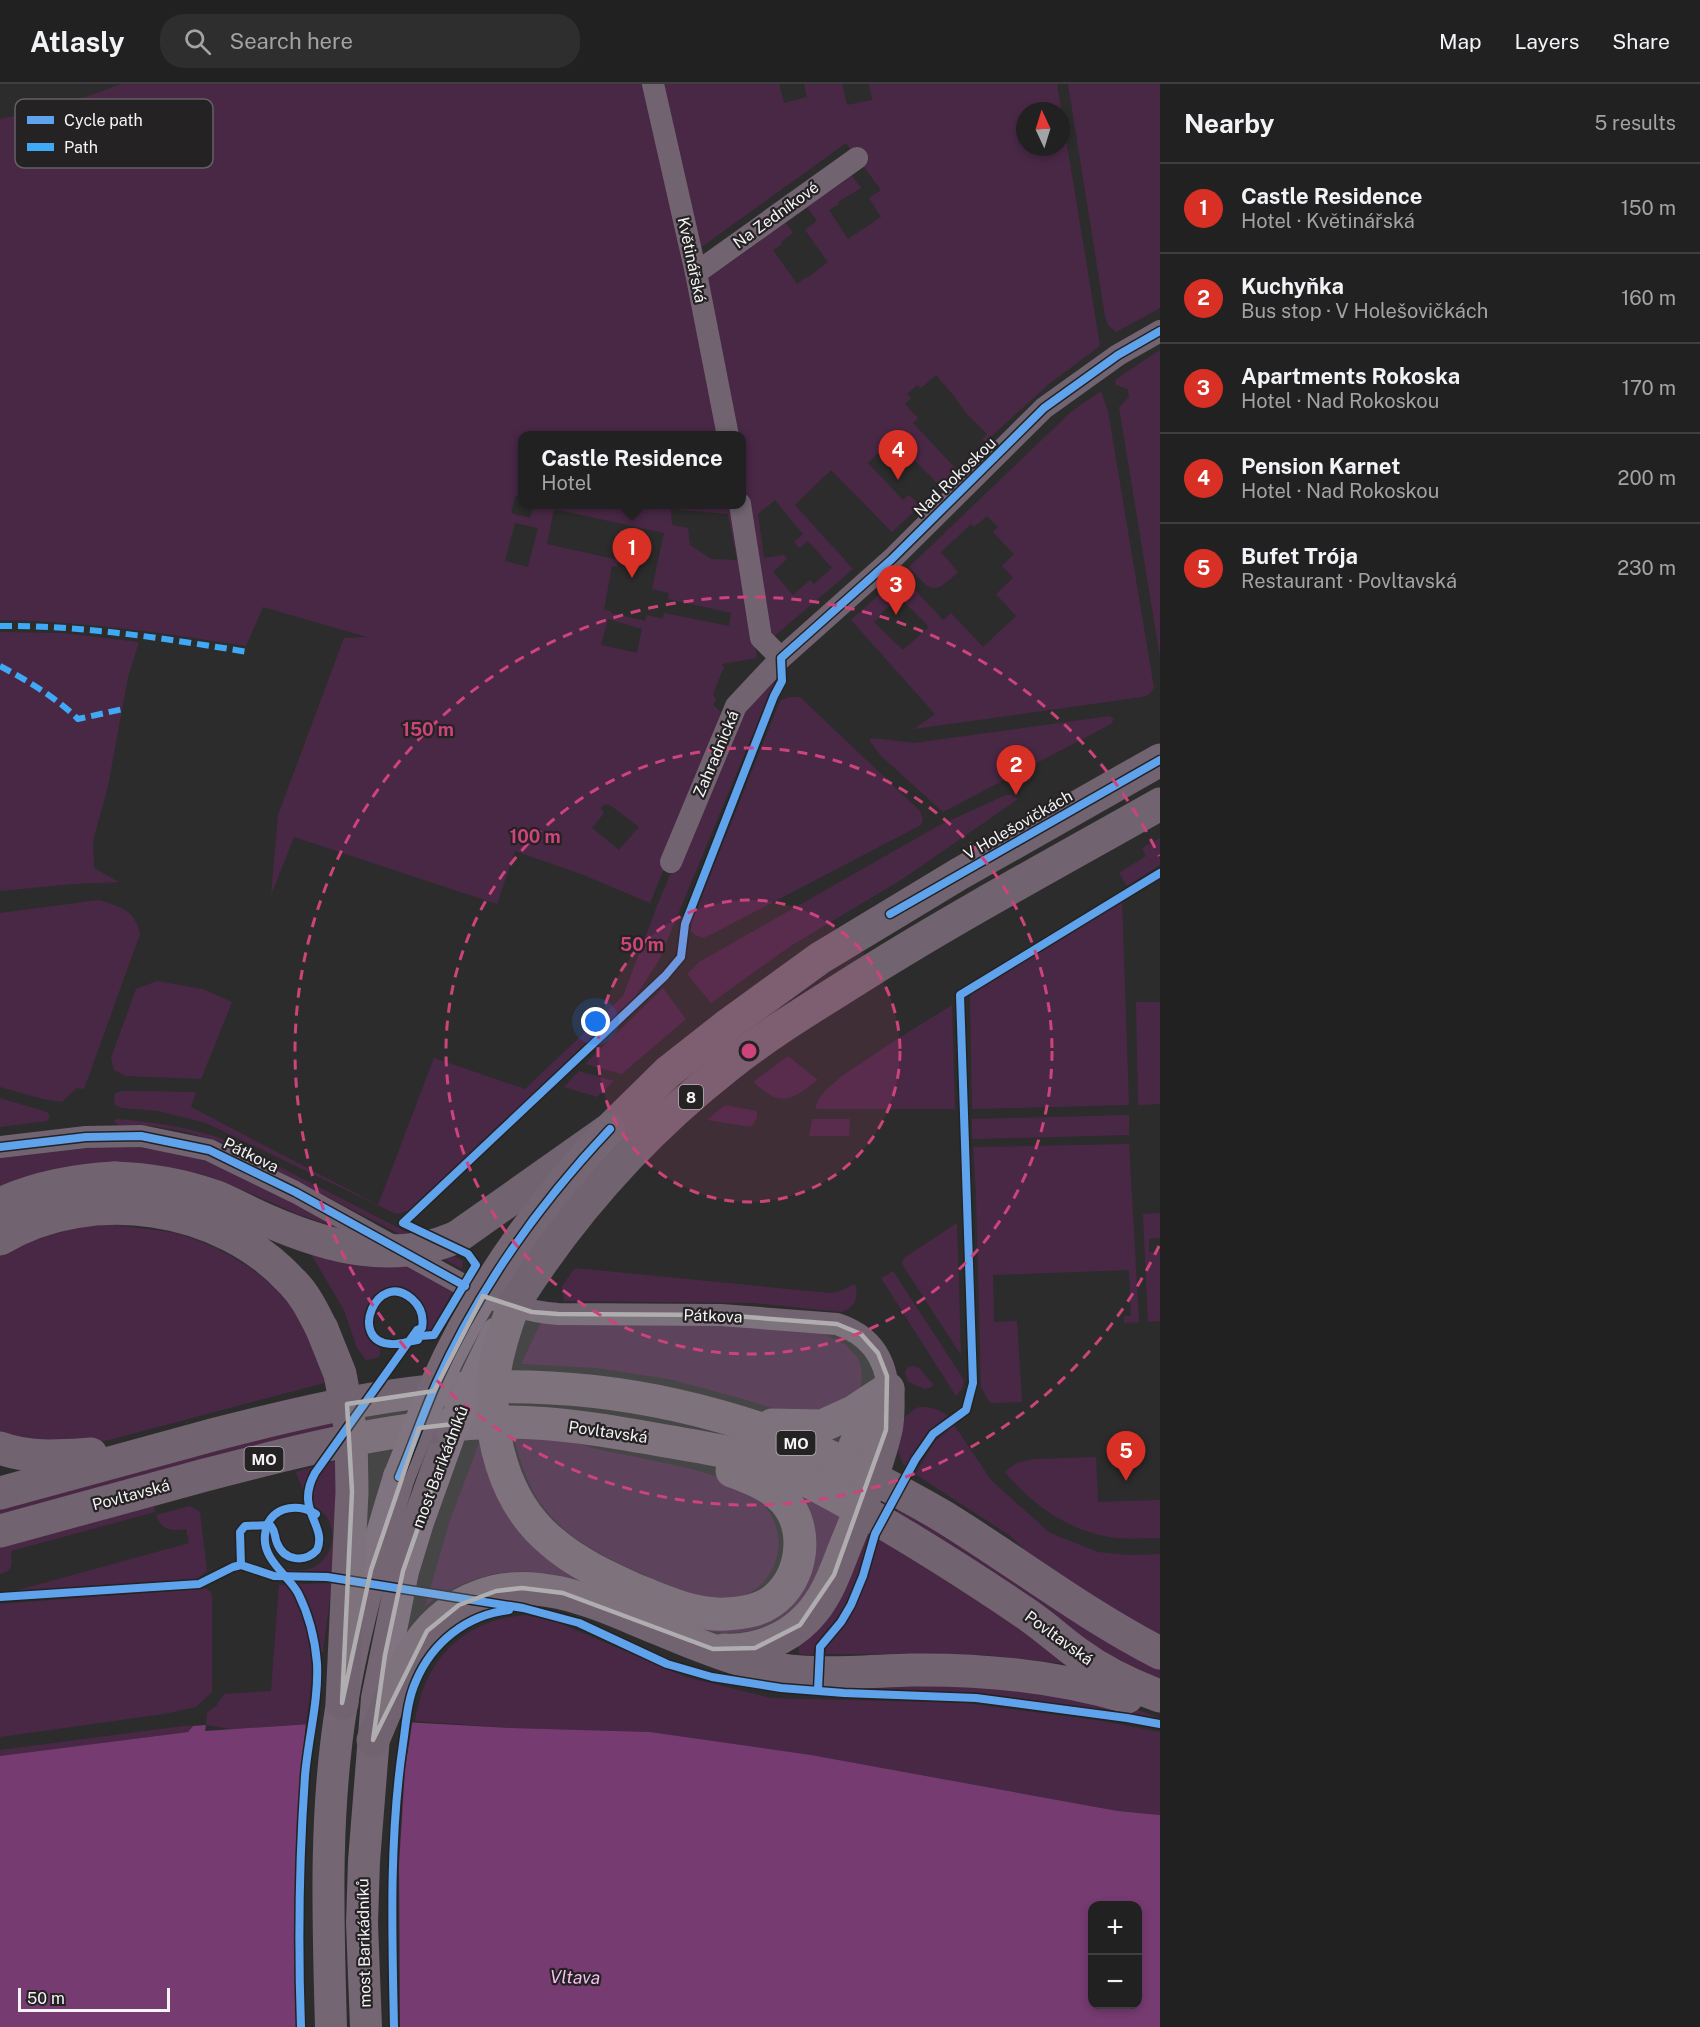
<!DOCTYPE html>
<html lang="en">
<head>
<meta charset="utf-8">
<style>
	:root { --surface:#222122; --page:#2e2e2f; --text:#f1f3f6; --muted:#a2a3a5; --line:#3f3e40; --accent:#d93025 }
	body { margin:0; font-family:"Public Sans",sans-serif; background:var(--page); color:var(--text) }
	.controls { position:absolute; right:18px; bottom:18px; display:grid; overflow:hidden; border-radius:12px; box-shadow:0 3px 9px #0003 }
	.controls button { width:54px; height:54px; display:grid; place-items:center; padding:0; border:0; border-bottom:2px solid var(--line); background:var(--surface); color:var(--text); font:30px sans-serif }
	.compass { position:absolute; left:1016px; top:18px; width:54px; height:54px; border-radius:50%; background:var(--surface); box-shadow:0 3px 9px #0003; rotate:356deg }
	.scale { position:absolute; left:18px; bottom:15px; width:152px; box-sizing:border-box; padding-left:6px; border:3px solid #f5f3f5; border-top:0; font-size:16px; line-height:21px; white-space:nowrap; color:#f5f3f5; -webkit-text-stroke:4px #252224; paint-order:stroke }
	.you { position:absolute; left:596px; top:938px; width:21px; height:21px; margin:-15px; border:4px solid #fff; border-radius:50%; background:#1a73e8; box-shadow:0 0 0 9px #1a73e833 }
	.badge { display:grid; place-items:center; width:39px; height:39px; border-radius:50%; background:var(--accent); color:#fff; font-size:20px; font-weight:700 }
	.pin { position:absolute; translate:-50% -50px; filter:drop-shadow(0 2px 3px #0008) }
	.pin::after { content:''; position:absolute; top:32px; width:21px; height:18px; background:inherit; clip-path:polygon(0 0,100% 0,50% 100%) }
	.popup { position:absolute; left:518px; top:347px; width:228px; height:78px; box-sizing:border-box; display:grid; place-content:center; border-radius:12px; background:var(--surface); filter:drop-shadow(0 2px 4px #0005); font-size:20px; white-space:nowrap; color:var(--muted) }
	.popup b { font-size:22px; color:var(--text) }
	.popup::after { content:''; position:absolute; left:50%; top:100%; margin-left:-12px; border:12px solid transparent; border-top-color:var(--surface) }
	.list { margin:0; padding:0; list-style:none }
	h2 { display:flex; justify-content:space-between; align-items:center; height:78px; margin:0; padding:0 24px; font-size:26px }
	h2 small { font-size:20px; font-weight:400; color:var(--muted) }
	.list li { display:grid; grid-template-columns:39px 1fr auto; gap:18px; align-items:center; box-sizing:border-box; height:90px; padding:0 24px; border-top:2px solid var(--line) }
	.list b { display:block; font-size:22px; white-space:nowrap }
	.list p { margin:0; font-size:20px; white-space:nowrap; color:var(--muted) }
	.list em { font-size:20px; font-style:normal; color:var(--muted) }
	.icon { flex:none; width:33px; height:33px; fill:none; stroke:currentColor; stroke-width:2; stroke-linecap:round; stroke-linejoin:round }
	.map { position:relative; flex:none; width:1160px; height:1943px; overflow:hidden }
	header { display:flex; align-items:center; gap:36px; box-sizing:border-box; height:84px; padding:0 30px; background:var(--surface); border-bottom:2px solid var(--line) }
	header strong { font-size:28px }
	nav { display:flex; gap:33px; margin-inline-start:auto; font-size:21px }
	.search { width:420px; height:54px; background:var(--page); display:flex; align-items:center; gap:15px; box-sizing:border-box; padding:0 21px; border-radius:24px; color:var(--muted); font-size:22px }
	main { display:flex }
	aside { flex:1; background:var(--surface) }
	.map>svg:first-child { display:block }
	.green { fill:#492846; fill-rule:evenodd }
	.water { fill:#763b71; fill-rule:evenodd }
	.pier { fill:#2d2c2d }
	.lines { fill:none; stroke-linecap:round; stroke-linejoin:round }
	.street { stroke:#716470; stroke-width:22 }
	.secondary { stroke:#746673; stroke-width:32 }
	.primary { stroke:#726370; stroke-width:33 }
	.secondary-bridge { stroke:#746673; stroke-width:32 }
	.primary-bridge { stroke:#726370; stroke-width:33 }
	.quiet { stroke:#3fa9f5; stroke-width:6; stroke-dasharray:12 6; stroke-linecap:butt }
	.cycleway-casing { stroke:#252224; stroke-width:11 }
	.cycleway { stroke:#60a3ed; stroke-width:8 }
	.marked { fill:#afadaf; fill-opacity:0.2; stroke:#afadaf; stroke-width:4.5; stroke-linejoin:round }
	.ring { fill:none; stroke:#cc447a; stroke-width:3; stroke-dasharray:10 8 }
	.labels { text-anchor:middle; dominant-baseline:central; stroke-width:4.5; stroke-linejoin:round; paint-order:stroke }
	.shield { fill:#252224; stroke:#b7b4b6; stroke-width:1.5 }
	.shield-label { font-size:15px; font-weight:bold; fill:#f5f3f5 }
	.street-label { font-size:16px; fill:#f5f3f5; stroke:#252224 }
	.water-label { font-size:18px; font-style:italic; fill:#f7bff0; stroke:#252224 }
	.key { fill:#252224; stroke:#636163; stroke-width:1.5 }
	.key-label { font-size:16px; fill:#f5f3f5 }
	.centre { fill:#cc447a; stroke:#252224; stroke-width:3 }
	.ring-label { font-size:18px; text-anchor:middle; font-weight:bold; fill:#cc447a; stroke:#252224; stroke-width:4.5; stroke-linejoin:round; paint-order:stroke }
</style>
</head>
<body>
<header>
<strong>Atlasly</strong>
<div class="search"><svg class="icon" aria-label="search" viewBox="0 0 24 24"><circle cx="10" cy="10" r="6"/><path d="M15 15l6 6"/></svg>Search here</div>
<nav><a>Map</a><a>Layers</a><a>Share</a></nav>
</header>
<main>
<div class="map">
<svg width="1160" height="1943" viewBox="0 0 1160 1943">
	<rect width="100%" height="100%" fill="#2d2c2d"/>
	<g class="green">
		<path d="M122,0H647L722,351L522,352V413L515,412L511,429L530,434L534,420L733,421L757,574L722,580L724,583L713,610L716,615L713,621L721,628L684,736L650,819L581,790L515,767L497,820L294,753L271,811L278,731L344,554L367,553L263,523L246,562C164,549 83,537 0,536V35L54,24ZM554,425L664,449L652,505L669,509L668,515L731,529L729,542L664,529L663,535L647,531L645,537L611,529V527L604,526L612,482L617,483L618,476L547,460ZM671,425L728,430L737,476L711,475L690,461L688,444L672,441ZM515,439L538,444L528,483L505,477ZM608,535L642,545L637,569L601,561ZM605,720L610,721L639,743L619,766L592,744L604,729L601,724Z"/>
		<path d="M662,0H779L784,19L807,13L804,0H842L847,21L872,16L869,0H1057L1100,262L1050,299L985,358L982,355L987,350L966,329L954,312L936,291L921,304L917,301L907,310L911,314L905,320L918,334L913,339L957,386L940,402L910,372L905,377L887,360L868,379L903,416L909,411L920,422L892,448L831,386L795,421L853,485L771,555L767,545L742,381V352L736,351L702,198L786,139L793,149L781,158L782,160L773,166L797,200L806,193L808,194L828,178L805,146L817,137L807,123L852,92L861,104L838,118L839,120L829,126L848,155L881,133L869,114L881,106L846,59L696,167ZM1025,27H1061V63H1025ZM775,416L803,450L794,458L799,464L808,457L832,484L814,500L810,496L793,511L773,488L787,475L784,471L764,474L758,430Z"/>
		<polygon points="1068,0 1160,0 1160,224 1116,248 1108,241 1105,232"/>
		<polygon points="1160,266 1160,573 1119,323 1129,313 1128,305 1116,301 1115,296"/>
		<path d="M1101,307L1108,327L1154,604L1149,611L1142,613L914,645L935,630L851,536L901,491L943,536L951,529L983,563L1016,532L996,510L1013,494L1002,482L1014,470L993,448L998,443L987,432L974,443L971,440L941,468L958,488C932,513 931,507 909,483L1072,327ZM899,513L929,543L903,566L874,538L879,534L878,532Z"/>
		<polygon points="0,548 62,549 139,558 128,593 108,702 93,757 94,784 119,798 72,800 0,807"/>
		<polygon points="777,592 659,876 631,920 408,1127 396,1130 206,1039 158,1027 121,1024 114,1020 115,1009 123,1007 196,1008 191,1023 378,1121 434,974 525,1005 623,912 657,822 728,651 763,604"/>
		<polygon points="789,613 800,613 920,727 923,735 921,741 714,849 703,854 695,851 691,847 692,836 780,617"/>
		<polygon points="1110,632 1114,635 1111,640 943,728 881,672 869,656 873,654 914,659"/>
		<polygon points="1006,711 1011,711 1018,715 904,794 789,863 711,919 687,890 699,878 940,741"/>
		<polygon points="1160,754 1160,781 1127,802 1119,789 1146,772 1142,764"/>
		<path d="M99,816C121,823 135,826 140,850L84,1005L77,1004L62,1018L43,1015L0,1003V829Z"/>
		<polygon points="1122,817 1129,1021 972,1025 970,909"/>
		<polygon points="157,897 203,905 232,918 201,995 126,992 114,986 111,974 136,905"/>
		<polygon points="663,904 686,935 622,990 585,980"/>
		<polygon points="1136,918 1160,918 1160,1020 1138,1021"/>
		<polygon points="952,921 955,1025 815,1025 818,1016 827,1005 842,992 891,959"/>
		<path d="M788,972L818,996C789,1017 782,1024 753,998Z"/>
		<polygon points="579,987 614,997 597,1013 564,1003"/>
		<polygon points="0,1014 47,1028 50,1033 47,1037 0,1043"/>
		<polygon points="725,1021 757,1027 757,1034 751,1043 707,1036"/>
		<polygon points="1129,1031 1129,1051 972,1055 972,1035"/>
		<path d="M117,1035C156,1038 191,1044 229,1057L463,1177L462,1185L392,1146L220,1058L183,1047L152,1042L119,1041L113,1037Z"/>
		<polygon points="812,1035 850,1035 849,1052 809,1052"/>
		<polygon points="1129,1060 1139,1238 1124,1239 1124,1232 1131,1232 1129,1186 993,1191 994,1238 1017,1237 1022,1318 990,1319 981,1303 976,1110 973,1063"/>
		<path d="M108,1062C133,1064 158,1064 182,1070C236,1083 285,1115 333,1142L297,1130L241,1105L201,1090L159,1082L0,1106V1074Z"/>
		<polygon points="1160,1129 1160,1154 1149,1155 1149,1168 1160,1167 1160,1237 1148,1238 1143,1130"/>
		<polygon points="957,1139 961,1271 902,1180 904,1174"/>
		<path d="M115,1141C135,1144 155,1145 174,1149C216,1158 276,1194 298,1232C310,1252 318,1276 328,1298L109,1356L75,1361L0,1353V1173L21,1160L82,1142Z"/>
		<path d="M310,1168L405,1180L453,1207L431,1246L427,1247C435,1172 323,1214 380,1265V1271L377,1274L366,1276L357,1264L344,1226Z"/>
		<path d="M575,1184L829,1209L838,1208L855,1200C859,1214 855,1223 842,1228L754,1219L564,1217L562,1202Z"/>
		<polygon points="893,1187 964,1296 962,1305 956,1312 881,1194"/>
		<polygon points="541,1238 719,1238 822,1249 846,1261 858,1274 861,1283 862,1294 860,1305 846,1323 795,1331 736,1313 668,1295 596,1284 521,1280"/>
		<polygon points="914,1282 919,1284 933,1300 932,1303 925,1305 908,1298 905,1288 908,1283"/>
		<path d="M919,1323C930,1323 938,1324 948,1332C926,1346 918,1361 905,1383C892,1359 893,1336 919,1323Z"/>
		<polygon points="335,1332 337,1346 0,1433 0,1422"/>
		<polygon points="954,1341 991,1396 1050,1449 1098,1468 1130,1471 1160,1470 1160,1554 1055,1493 1009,1451 915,1390 935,1357"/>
		<path d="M513,1350C529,1352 546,1352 562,1356C579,1359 594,1365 611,1368C655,1378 715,1384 753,1411C770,1423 781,1445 778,1466C776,1485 763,1504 745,1511C712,1523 679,1506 649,1493C612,1476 574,1460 547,1428C528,1405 520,1379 513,1350Z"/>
		<path d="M482,1351L580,1496C517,1480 479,1485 425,1522L450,1436Z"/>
		<path d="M1096,1373L1098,1418L1160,1416V1454C1142,1454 1122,1456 1104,1452C1065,1444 1030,1419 1005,1388L1016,1379L1034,1375Z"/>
		<path d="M341,1375L333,1488L288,1489L284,1484C299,1488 312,1488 323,1476C336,1462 336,1438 320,1426C318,1424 314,1424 312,1421C307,1417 299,1396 296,1388Z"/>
		<path d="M801,1411L840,1432C832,1452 824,1484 813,1501C788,1540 747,1556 702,1546L767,1534Z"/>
		<polygon points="901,1421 1160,1583 1160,1605 894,1432"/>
		<path d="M154,1422L155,1428L11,1467C12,1478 14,1487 0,1490V1459Z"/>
		<path d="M190,1422L200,1428L207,1487L196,1496L11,1508L189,1459L186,1445C171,1447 162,1447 156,1431Z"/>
		<path d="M870,1448C862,1476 857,1504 841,1528C834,1540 814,1559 813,1571L799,1570V1562L818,1546L863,1451Z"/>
		<polygon points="879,1454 1035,1551 1066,1580 984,1571 825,1570 827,1561 845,1541 858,1517"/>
		<polygon points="332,1499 323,1567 312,1596 306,1640 233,1645 206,1641 207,1629 217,1621 224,1610 271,1607 279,1501"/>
		<polygon points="206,1504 212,1510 212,1608 196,1623 164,1630 0,1653 0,1520"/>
		<path d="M525,1531L557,1538L686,1593L771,1614L965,1619L1103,1637L1160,1648V1731L1119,1727L811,1671L650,1648L511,1644L415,1637C425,1575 462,1537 525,1531Z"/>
		<polygon points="930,1595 1114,1617 1160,1634 982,1609 841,1603"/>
		<polygon points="183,1642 193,1642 188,1648 0,1672 0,1666"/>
	</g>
	<path class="water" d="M370,1636L511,1644L650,1648L811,1671L1118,1727L1160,1731V1943H0V1672L188,1648L193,1642L206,1641L205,1647ZM1092,1822H1138V1920H1092Z"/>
	<polygon class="pier" points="369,1633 413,1634 405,1685 399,1780 400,1943 297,1943 295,1815 297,1738 306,1637"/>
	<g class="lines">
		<g class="street">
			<polyline points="653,0 696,189 728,352"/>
			<polyline points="696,189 857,74"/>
			<polyline points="740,420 761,554 781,574"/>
			<polyline points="671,778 736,622 781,574 892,475 1044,324 1118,271 1160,247"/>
			<path d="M0,1063L86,1053L141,1052L209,1066L295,1108L481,1211C507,1221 530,1228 558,1230L721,1231L837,1240C868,1250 885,1272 888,1305"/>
		</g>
		<g class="secondary">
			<path d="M331,1943C328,1835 324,1726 342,1619C355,1542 376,1467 399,1393"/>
			<polyline points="366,1943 362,1839 364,1777 377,1614 403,1487 418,1438 451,1346"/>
		</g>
		<g class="primary">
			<path d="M0,1120C37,1103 75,1096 115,1094"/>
			<polyline points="457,1153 610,1045 668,988 729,940 820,874 959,790 1160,676"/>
			<path d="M0,1155C91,1101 222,1120 293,1199C306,1212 313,1228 322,1245"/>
			<path d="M514,1220C571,1129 645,1047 729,981C772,947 819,919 865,890C961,830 1061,776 1160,720"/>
			<polyline points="772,1341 822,1342 853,1328 888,1305"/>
			<path d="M0,1364C30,1375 60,1372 91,1370"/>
			<path d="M847,1404C842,1376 868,1334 883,1312"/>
			<path d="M0,1409C72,1389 144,1369 216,1350C306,1327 397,1305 491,1303C615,1300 741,1328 852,1383C883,1399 914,1415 944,1433C1017,1478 1084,1530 1160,1569"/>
			<path d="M0,1447C68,1428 137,1410 205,1391C304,1365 402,1340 505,1338C558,1338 609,1347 660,1356C711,1365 758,1370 804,1395C881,1435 956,1482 1028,1531C1045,1543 1061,1557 1077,1569C1103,1588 1130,1601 1160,1612"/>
			<path d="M638,1507C667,1518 695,1532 727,1530C742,1529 758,1527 771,1518C803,1496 810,1445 784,1416C770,1401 750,1394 732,1387"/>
			<path d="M724,1566C754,1568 786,1556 807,1534C828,1513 836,1485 847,1458C862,1422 877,1384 886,1346C889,1333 888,1319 888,1305"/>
			<path d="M373,1656C399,1598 414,1536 480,1512C540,1489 604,1523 659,1545C692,1559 732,1575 766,1583C807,1593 868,1587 911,1586C985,1585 1056,1592 1127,1613"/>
		</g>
		<g class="secondary-bridge">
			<polyline points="451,1346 497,1249"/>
			<path d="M399,1393C412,1362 423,1330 436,1300C478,1206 540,1119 610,1045"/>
		</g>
		<g class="primary-bridge">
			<path d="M115,1094C149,1095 182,1101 214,1112C232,1119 249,1129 268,1137C328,1163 393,1181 457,1153"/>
			<path d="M514,1220C505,1243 498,1266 494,1290C486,1349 504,1418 551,1457C576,1479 607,1493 638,1507"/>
			<polyline points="322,1245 340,1290 351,1348 352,1408 342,1619"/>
		</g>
		<g class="quiet">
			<path d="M0,542C83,541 167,555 248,568"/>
			<path d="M0,582C28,597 55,613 78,635L123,625"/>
		</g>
		<defs>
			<g id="cycleway">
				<polyline points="890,830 1160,676"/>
				<polyline points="0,1063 86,1053 141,1052 209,1066 295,1108 465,1202"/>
				<path d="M399,1393C412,1362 423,1330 436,1300C478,1206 540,1119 610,1045"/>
				<path d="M241,1481L240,1448L245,1442L270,1441C276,1447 274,1452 277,1459C284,1477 305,1479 317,1466C328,1441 294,1427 315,1389L417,1246L422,1244C424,1233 421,1223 412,1215C377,1184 347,1258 391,1260C399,1261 409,1257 418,1256L420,1252L434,1251L476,1181L468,1170L403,1139L665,892L681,873L685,840L774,612L782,597L781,574L892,475L1044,324L1118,271L1160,247"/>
				<polyline points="0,1513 199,1500 233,1483 241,1481 274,1492 327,1493 523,1524 579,1539 667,1580 712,1593 781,1604 844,1609 976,1614 1127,1634 1160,1640"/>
				<polyline points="818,1606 820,1563 841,1538 851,1521 863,1492 875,1450 915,1376 933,1350 966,1326 973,1299 960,911 1160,789"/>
				<path d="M301,1943C298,1859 299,1776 305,1692C308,1655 319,1616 317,1579C315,1555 309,1531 298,1509C287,1490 262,1475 265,1451C267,1424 296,1417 316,1430"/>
				<path d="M394,1943C392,1849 389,1754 403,1660C406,1640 407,1617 416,1597C432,1559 466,1531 509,1526"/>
			</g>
		</defs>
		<use href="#cycleway" class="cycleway-casing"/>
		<use href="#cycleway" class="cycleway"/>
	</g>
	<path class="marked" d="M483,1212L532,1228L558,1230L721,1231L837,1240L861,1250L878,1269L887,1292L886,1346L834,1491L800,1541L755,1564L713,1565L563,1509L522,1504L496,1507L459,1521L427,1547L373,1656L385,1571L403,1487L454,1340L419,1344L371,1486L342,1619L352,1408L347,1320L434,1307Z"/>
	<circle cx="749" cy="967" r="151" fill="#cc447a" fill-opacity=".12"/>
	<g class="ring">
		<circle cx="749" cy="967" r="151"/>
		<circle cx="749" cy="967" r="303"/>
		<path d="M1159 1162A454 454 0 1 1 1159 772"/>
	</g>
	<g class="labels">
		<g class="shield">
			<rect x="679" y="1001" width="24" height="24" rx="4.5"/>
			<rect x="776.5" y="1347" width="39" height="24" rx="4.5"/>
			<rect x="244.5" y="1363" width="39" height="24" rx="4.5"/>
		</g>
		<g class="shield-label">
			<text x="691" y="1013">8</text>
			<text x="796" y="1359">MO</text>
			<text x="264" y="1375">MO</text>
		</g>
		<g class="street-label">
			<text transform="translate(776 131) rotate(-36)">Na Zedníkové</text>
			<text transform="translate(692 176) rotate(78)">Květinářská</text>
			<text transform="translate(955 393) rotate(-44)">Nad Rokoskou</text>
			<text transform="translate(716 670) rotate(-67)">Zahradnická</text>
			<text transform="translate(1018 741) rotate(-30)">V Holešovičkách</text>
			<text transform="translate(251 1071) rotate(26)">Pátkova</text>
			<text transform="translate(713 1232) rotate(2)">Pátkova</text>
			<text transform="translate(608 1348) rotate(8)">Povltavská</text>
			<text transform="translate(440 1383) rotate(-69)">most Barikádníků</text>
			<text transform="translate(131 1411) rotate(-15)">Povltavská</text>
			<text transform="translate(1059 1554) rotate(36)">Povltavská</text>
			<text transform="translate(364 1859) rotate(-91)">most Barikádníků</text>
		</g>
		<g class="water-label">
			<text transform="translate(575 1893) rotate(1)">Vltava</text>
		</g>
	</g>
	<rect x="15" y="15" width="198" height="69" rx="9" class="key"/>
	<rect x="27" y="32" width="27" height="8" fill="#60a3ed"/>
	<rect x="27" y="59" width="27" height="8" fill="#3fa9f5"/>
	<g class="key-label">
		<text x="64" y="42">Cycle path</text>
		<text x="64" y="69">Path</text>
	</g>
	<circle cx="749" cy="967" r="9" class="centre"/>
	<g class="ring-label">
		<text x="428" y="652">150 m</text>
		<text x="535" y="759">100 m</text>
		<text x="642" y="867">50 m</text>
	</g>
</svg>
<div class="controls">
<button>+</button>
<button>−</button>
</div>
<svg class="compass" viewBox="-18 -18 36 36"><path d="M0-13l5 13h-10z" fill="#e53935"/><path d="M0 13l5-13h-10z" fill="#a2a3a5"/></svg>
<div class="scale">50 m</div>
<div class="you"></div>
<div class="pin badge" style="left:632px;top:494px">1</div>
<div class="popup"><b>Castle Residence</b>Hotel</div>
<div class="pin badge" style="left:1016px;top:711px">2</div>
<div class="pin badge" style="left:896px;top:531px">3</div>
<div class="pin badge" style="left:898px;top:396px">4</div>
<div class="pin badge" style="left:1126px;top:1397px">5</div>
</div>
<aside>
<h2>Nearby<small>5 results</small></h2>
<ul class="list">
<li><span class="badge">1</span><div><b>Castle Residence</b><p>Hotel · Květinářská</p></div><em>150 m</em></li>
<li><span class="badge">2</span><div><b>Kuchyňka</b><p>Bus stop · V Holešovičkách</p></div><em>160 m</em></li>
<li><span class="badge">3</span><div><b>Apartments Rokoska</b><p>Hotel · Nad Rokoskou</p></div><em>170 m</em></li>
<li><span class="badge">4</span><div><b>Pension Karnet</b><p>Hotel · Nad Rokoskou</p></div><em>200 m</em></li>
<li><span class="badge">5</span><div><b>Bufet Trója</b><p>Restaurant · Povltavská</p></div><em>230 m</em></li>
</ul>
</aside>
</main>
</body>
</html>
